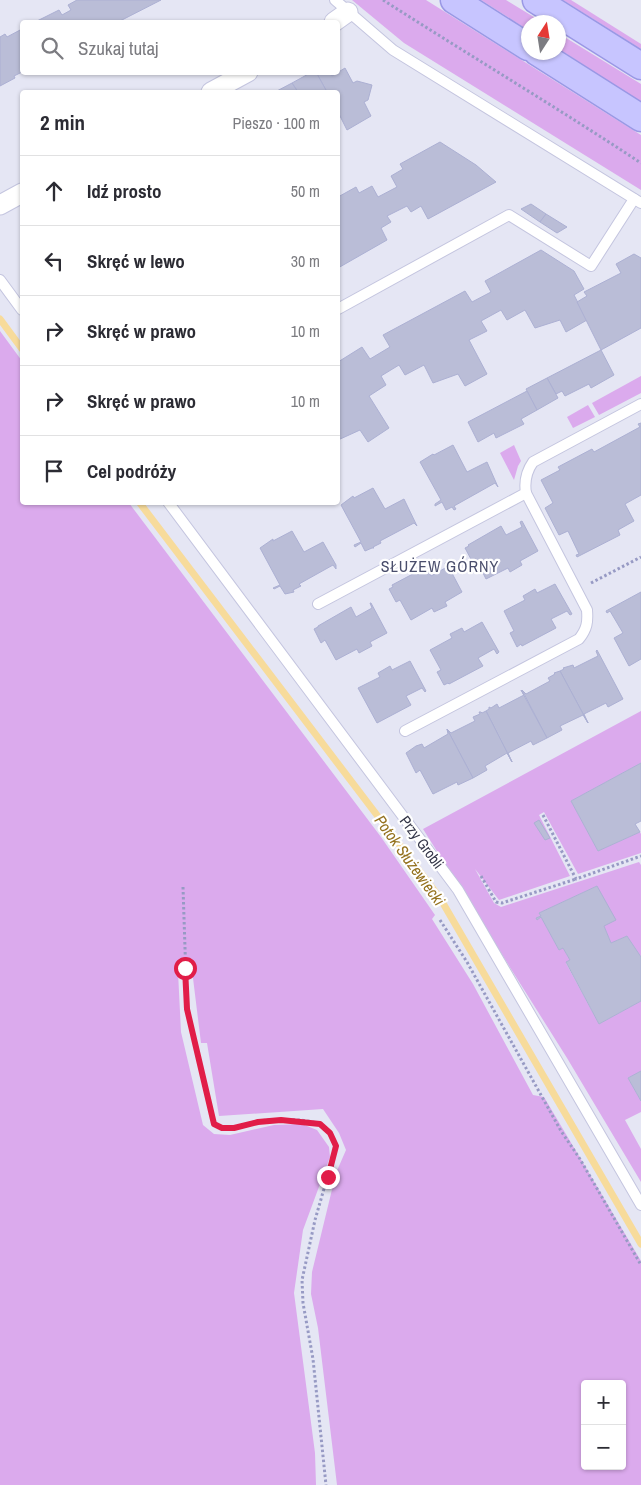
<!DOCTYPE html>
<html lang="pl">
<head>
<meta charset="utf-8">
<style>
	:root { --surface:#fff; --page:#f7f7f7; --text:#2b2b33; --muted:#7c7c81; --line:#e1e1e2 }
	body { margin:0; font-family:"Archivo Narrow",sans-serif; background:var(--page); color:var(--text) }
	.controls { position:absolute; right:15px; bottom:15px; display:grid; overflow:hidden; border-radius:5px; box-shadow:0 1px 4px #0004 }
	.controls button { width:45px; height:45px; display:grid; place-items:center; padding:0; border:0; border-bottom:1px solid var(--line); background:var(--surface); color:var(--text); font:25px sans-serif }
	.compass { position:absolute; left:521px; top:15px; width:45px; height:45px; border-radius:50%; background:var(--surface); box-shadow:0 1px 4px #0004; rotate:12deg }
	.stop { position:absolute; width:15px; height:15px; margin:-11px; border:4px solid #e11d48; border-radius:50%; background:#fff }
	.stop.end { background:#e11d48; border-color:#fff; box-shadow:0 1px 5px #0008 }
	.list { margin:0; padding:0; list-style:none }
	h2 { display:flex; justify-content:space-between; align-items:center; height:65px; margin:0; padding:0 20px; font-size:21px }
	h2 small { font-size:16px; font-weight:400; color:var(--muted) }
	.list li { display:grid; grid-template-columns:32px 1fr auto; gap:15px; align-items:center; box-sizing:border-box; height:70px; padding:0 20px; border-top:1px solid var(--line) }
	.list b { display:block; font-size:19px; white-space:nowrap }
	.list em { font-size:16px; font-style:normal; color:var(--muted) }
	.icon { flex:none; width:28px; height:28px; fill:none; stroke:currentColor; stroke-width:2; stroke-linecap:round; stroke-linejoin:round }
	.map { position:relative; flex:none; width:641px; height:1485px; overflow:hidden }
	.search { position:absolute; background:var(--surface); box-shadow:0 1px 4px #0004; left:20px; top:20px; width:320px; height:55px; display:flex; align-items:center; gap:12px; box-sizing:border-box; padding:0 18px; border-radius:5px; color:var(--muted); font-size:19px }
	.panel { position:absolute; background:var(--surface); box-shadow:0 1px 4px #0004; left:20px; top:90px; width:320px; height:415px; border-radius:5px }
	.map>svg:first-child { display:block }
	.green { fill:#dbaaed; fill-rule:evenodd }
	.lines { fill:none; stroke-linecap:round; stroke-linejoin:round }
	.stream { stroke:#f7db9b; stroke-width:7 }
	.building { fill:#babdd7; stroke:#acb0d3 }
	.lane-casing { stroke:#c4c5df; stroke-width:12 }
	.street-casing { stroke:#c4c5df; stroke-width:21 }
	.secondary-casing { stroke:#9a98e5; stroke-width:29 }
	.path { stroke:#979ac4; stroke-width:3; stroke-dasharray:2.5 2.5; stroke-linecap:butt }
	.lane { stroke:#fff; stroke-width:10 }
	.street { stroke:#fff; stroke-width:19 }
	.secondary { stroke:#c7c5ff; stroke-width:26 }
	.route { stroke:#e11d48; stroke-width:6 }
	.labels { text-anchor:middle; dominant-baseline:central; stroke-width:4.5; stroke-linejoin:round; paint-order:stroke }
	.street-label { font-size:15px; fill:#343648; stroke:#fff }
	.neighbourhood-label { font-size:16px; letter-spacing:1px; fill:#4a4e6c; stroke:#fff }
	.water-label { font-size:16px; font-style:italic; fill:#94711e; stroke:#fff }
</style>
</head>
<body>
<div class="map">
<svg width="641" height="1485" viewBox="0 0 641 1485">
	<rect width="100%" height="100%" fill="#e5e6f4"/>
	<g class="green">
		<polygon points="352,0 426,0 641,135 641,190 404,43"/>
		<polygon points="481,0 506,0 542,22 528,22 528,30"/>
		<polygon points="563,0 571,0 641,44 641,49"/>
		<polygon points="558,33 641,84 641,102 559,49"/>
		<path d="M0,331L22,361V502L129,503L381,837L435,915L432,919L473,984L533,1095L544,1097L641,1261V1485H337L318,1328L311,1294L312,1272L336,1173L346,1150L339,1133L323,1109L219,1116L207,1043H201L192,970L178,972L181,1032L203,1125L214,1134L230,1135L274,1125L302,1124L317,1130L329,1147L330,1157L303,1230L294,1293L315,1453L316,1485H0ZM585,1384H622V1466H585Z"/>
		<polygon points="641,376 641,393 599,415 592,403"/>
		<polygon points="588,405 595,417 573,428 567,417"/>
		<polygon points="514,445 521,461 518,466 514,480 500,453"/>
		<polygon points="641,711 641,763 571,801 598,851 640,832 641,834 641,853 578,874 544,812 539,815 570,876 499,900 475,869 494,903 501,907 639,862 641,865 641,957 627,936 611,943 604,926 597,886 539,913 541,916 536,918 537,920 541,917 559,950 563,948 570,960 566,963 599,1024 641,1001 641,1071 628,1078 641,1101 641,1112 625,1120 641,1149 641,1182 567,1058 423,829"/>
	</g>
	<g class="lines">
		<g class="stream">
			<polyline points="0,319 22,349"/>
			<polyline points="139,502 440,898 641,1244"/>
		</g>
	</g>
	<g class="building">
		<polygon points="77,0 161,0 118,22 35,22 59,10 62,15 71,10 68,5"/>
		<polygon points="22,29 22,72 14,76 15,78 0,86 0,37 5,34 7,37"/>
		<polygon points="345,68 353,83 357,81 372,85 368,100 364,102 371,116 347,130 338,112 338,92 327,92 316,72 330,72 332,76"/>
		<polygon points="312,72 316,72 327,92 298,92 292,83"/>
		<polygon points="292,83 298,92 275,92"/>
		<polygon points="440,142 476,165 496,182 428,219 421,206 411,212 407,206 387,216 391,222 381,228 387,240 338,268 338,197 356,187 359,193 372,186 378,197 397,187 391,176 403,169 400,164"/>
		<polygon points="531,204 546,214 540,222 521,209"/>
		<polygon points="546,214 567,227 557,233 540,222"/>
		<polygon points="541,250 574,271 584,289 574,295 587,320 566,332 560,320 535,328 525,310 507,320 501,310 481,321 487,331 469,340 487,374 465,386 458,374 433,383 424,365 405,375 399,365 381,376 386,385 369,396 389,428 368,442 360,430 338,440 338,362 362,347 370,359 390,347 383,335 465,291 472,302 491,292 485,281"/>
		<polygon points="634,254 641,258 641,328 601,350 577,302 587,296 584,292 621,273 616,264"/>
		<polygon points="601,350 614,375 591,388 589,384 565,396 562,391 556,394 547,378"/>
		<polygon points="547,378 558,398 537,410 526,389"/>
		<polygon points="527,391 537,410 521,419 524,424 496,438 494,433 478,442 468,422"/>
		<polygon points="641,423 641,495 625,504 634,521 618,530 620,535 577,557 576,555 579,554 568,531 559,535 545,508 553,503 541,480 560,470 558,467 592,449 594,452 640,427 638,424"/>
		<polygon points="453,445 467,472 487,462 498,487 495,483 454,506 456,509 454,510 452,507 446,510 442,502 435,506 435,504 441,500 420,462 433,454 434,455"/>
		<polygon points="373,488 385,509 404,499 417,526 414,523 380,541 381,543 373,547 374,548 372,548 365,551 361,543 355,547 354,545 361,542 341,505 353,496 354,498"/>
		<polygon points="522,521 538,551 520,561 522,565 510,572 508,568 486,579 476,559 472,561 465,548 469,546 468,545 501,526 506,535 522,527 520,522"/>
		<polygon points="292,531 304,552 323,542 336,565 336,569 333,565 299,584 301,586 293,590 294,592 285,594 280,586 274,589 273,588 280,585 260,548 273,539 273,541"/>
		<polygon points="446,562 462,592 445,602 447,606 434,612 432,608 411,620 400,600 396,602 389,589 393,587 392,585 426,567 431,576 447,567 445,563"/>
		<polygon points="555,584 572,614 570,615 567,611 551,619 556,628 522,646 521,644 517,647 510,633 514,631 504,611 525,600 523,596 535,589 537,593"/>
		<polygon points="641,592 641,659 629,666 614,638 623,633 610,611 607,613 606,611"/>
		<polygon points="370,603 371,603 387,633 370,642 372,646 359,653 357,649 336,660 325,640 321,643 314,629 318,627 318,626 351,607 356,617 372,608"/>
		<polygon points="482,622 499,652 497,654 494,649 478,658 483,666 449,684 448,683 444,685 437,672 441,670 430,650 452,638 450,634 462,628 464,632"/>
		<polygon points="597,650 623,699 608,707 606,703 584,714 588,723 560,671 564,669 563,668 573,665 574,668 598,656 596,651"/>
		<polygon points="410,661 426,691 425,692 422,688 406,696 411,705 377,723 358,688 380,677 378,673 390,666 392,670"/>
		<polygon points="560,671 588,723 583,715 560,726 562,730 547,738 522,690 526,694 550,681 548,678 555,674 554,673"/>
		<polygon points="521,690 547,738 533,745 531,741 508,753 512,762 486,711 489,709 489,707 491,708 497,704 499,708 524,695"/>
		<polygon points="486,711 512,762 507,753 485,766 487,770 473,778 447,729 451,733 475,721 473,717 480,714 479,712 481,712 482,713"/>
		<polygon points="447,729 473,778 458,785 457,782 433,794 420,770 416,773 406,753 416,746 422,744 424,748 448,734"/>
		<polygon points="641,763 641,821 635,824 640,832 598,851 571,801"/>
		<polygon points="539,820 550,838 545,840 534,823"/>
		<polygon points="597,886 616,920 604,926 611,943 627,936 641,957 641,1001 599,1024 566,962 570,960 563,948 559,950 541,917 537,920 536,918 541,916 539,913"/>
		<polygon points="641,1071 641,1101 628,1078"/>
	</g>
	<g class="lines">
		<defs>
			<g id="lane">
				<polyline points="335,0 393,50 641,203"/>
				<polyline points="0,280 22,310"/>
				<polyline points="338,309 509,215 591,266 634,199"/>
				<polyline points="168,502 458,890 641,1205"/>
				<path d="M318,604L526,493C524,481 526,472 533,462L641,404"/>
				<path d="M405,731L579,639C587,629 588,622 587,610L526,493"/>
			</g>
			<g id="street">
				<polyline points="334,22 348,12"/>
				<polyline points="211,92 248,72"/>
				<polyline points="0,205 22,193"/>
			</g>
			<g id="secondary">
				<polyline points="454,0 528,47"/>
				<polyline points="536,0 641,66"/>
				<polyline points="537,52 641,118"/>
			</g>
		</defs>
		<use href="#lane" class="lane-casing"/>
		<use href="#street" class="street-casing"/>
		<use href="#secondary" class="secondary-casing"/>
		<g class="path">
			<path d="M383,0C469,55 556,107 641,163"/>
			<polyline points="591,583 641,557"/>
			<polyline points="543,815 576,879 641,856"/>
			<polyline points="481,876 496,902 502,903 576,879"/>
			<path d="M183,887L187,1009L214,1124C233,1133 241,1124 259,1121C272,1119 310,1118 321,1125C329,1129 332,1138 336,1147L315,1220L302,1280L303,1303L313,1359L326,1485"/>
			<polyline points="440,920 467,962 561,1131 580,1159 641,1265"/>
		</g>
		<use href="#lane" class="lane"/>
		<use href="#street" class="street"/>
		<use href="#secondary" class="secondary"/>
	</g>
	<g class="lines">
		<polyline class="route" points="185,968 187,1009 214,1124 222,1128 234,1128 258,1122 281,1120 320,1124 330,1133 336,1146 328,1177"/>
	</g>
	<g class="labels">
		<g class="street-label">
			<text transform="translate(422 842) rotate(53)">Przy Grobli</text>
		</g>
		<g class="neighbourhood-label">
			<text x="440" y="566">SŁUŻEW GÓRNY</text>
		</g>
		<g class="water-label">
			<text transform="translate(410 860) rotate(54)">Potok Służewiecki</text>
		</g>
	</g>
</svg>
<div class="controls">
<button>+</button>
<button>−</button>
</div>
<svg class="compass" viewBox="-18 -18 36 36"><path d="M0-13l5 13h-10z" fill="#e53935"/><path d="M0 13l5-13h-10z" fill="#7c7c81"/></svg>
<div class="stop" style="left:185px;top:968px"></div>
<div class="stop end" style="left:328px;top:1177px"></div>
<div class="search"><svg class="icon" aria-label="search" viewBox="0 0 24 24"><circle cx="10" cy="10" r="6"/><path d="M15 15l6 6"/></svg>Szukaj tutaj</div>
<section class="panel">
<h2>2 min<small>Pieszo · 100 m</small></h2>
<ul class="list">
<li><svg class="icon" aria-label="ahead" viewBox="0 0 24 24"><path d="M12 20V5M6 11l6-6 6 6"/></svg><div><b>Idź prosto</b></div><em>50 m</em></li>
<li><svg class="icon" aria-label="left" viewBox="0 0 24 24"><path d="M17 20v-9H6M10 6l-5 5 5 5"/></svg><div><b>Skręć w lewo</b></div><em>30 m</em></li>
<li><svg class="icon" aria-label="right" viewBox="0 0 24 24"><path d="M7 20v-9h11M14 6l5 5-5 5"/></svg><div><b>Skręć w prawo</b></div><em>10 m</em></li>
<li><svg class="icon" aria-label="right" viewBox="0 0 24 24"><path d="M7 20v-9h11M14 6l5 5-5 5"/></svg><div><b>Skręć w prawo</b></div><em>10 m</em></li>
<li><svg class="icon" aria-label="arrive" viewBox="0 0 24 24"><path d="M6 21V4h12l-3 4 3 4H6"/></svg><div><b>Cel podróży</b></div></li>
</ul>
</section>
</div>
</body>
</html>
